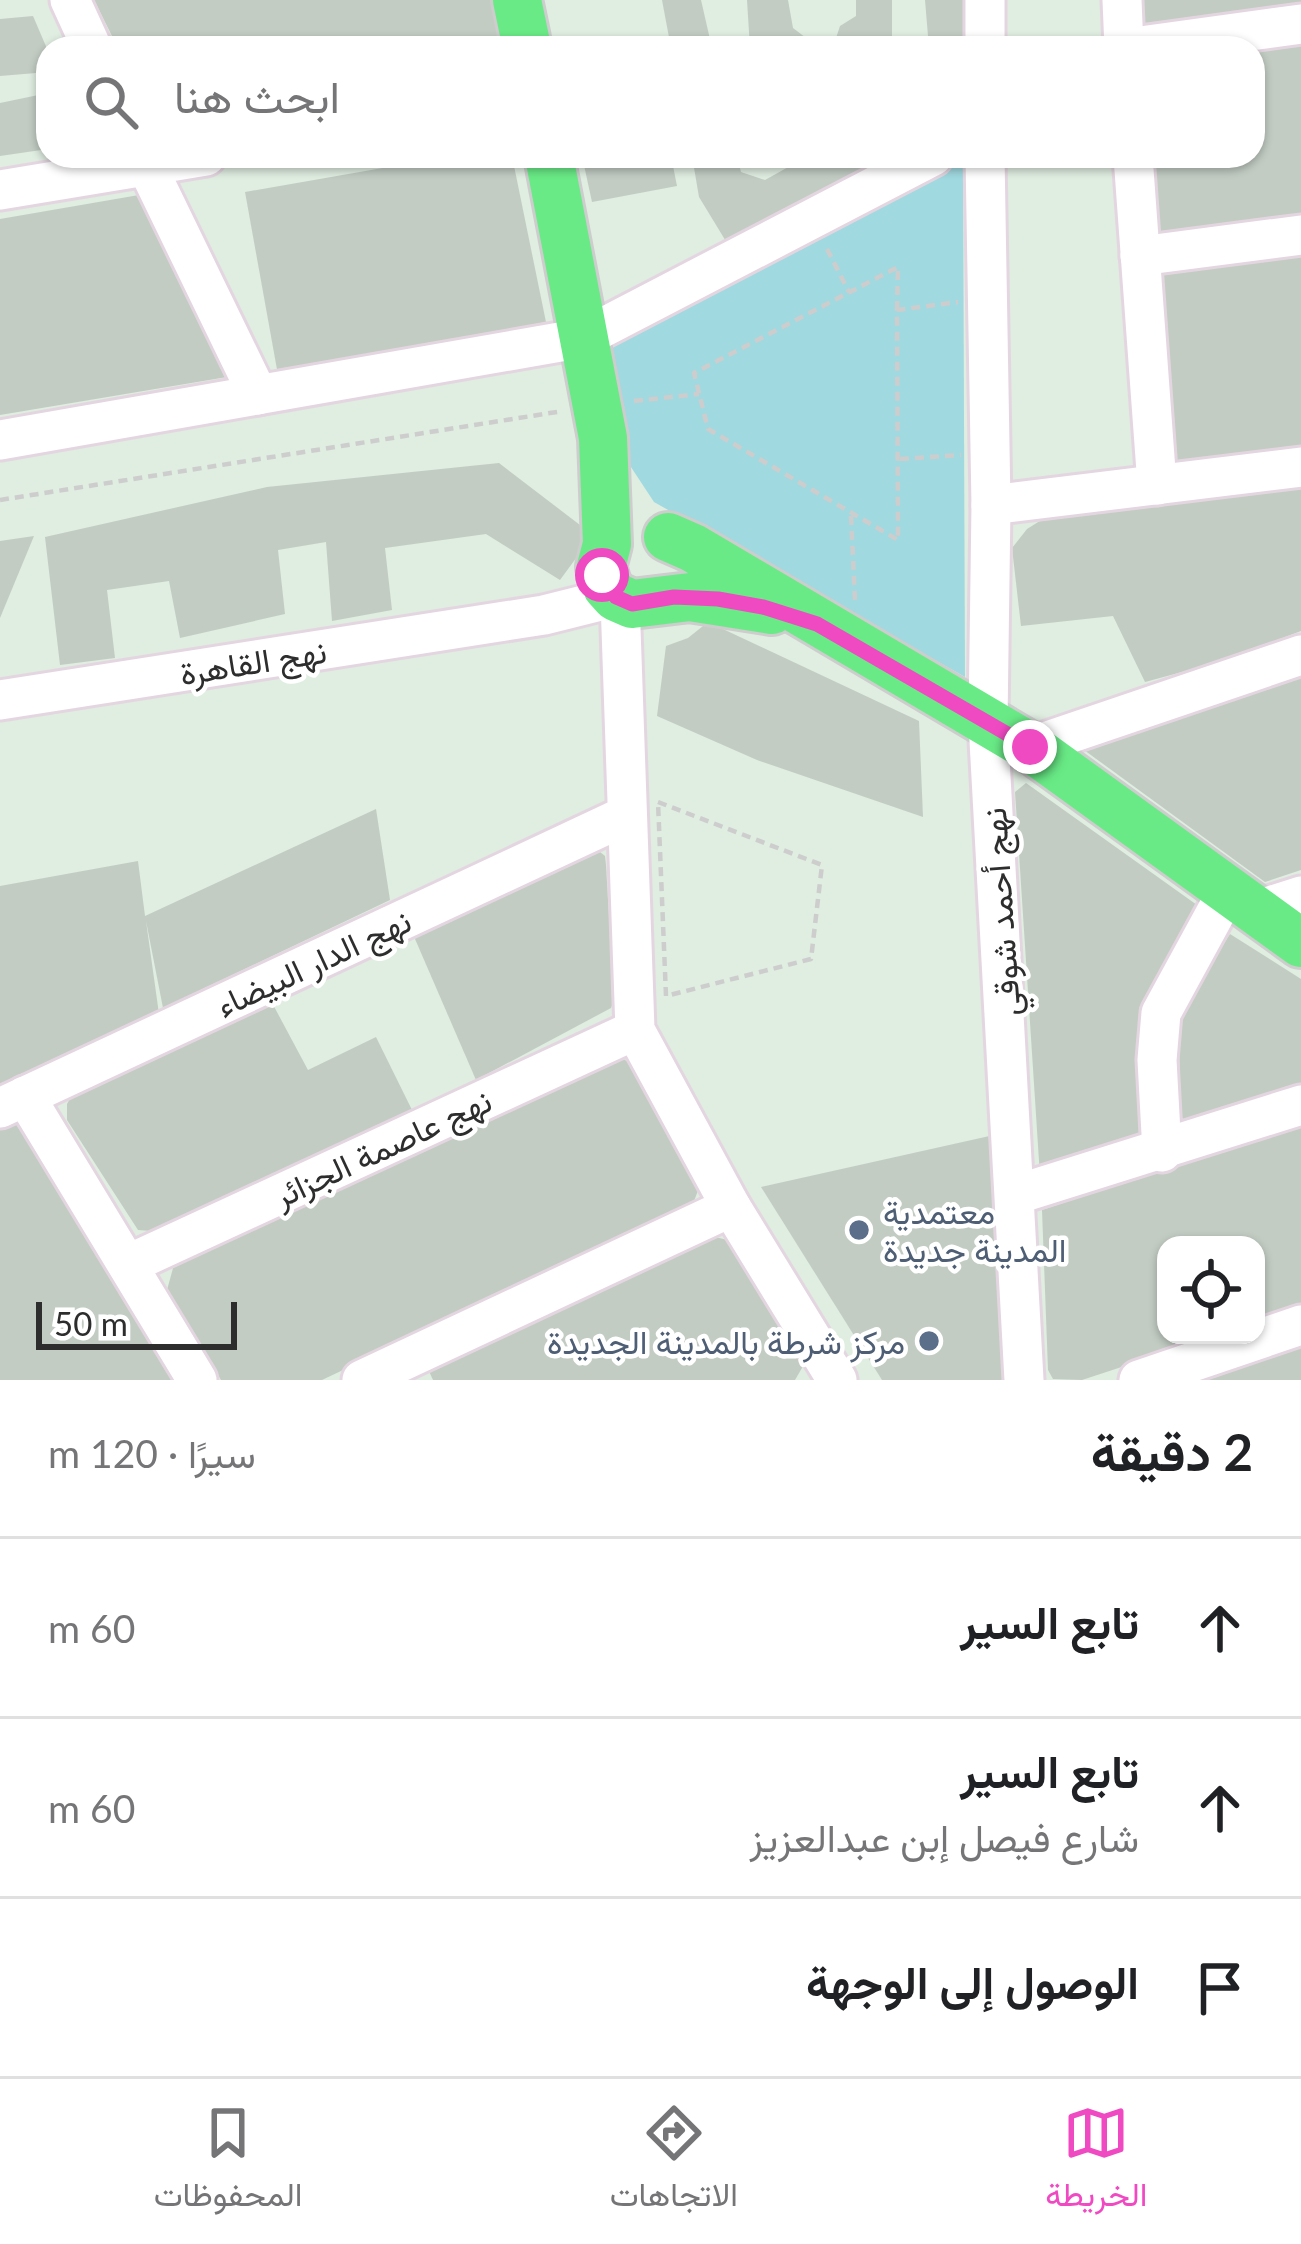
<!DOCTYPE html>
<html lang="ar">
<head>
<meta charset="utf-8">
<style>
	:root { --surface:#fff; --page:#f6f6f6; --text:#202124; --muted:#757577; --line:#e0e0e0; --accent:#f04ac3 }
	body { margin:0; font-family:Lato,Vazirmatn,sans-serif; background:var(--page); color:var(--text); direction:rtl }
	.controls { position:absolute; right:36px; bottom:36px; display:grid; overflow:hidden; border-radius:24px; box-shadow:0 3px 9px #0004 }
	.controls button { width:108px; height:108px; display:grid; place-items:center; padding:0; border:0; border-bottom:3px solid var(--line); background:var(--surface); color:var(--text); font:60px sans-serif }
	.scale { position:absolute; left:36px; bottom:30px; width:201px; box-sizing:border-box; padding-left:12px; border:6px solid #2d2d2d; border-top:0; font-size:33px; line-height:42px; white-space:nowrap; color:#2d2d2d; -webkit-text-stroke:9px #fff; paint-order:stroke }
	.stop { position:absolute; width:36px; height:36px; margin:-27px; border:9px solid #f04ac3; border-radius:50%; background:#fff }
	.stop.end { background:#f04ac3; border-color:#fff; box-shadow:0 3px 12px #0008 }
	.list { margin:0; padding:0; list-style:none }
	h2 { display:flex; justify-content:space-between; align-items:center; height:156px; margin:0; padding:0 48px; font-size:51px }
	h2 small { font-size:39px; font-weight:400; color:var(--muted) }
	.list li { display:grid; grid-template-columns:78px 1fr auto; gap:36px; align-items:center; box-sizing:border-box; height:180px; padding:0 48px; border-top:3px solid var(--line) }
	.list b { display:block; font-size:45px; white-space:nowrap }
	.list p { margin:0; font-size:39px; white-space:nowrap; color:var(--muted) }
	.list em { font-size:39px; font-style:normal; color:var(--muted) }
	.icon { flex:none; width:66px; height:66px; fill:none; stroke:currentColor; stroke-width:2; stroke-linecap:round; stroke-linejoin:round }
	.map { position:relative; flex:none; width:1301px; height:1380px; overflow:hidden; direction:ltr }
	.search { position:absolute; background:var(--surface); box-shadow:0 3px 9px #0004; left:36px; right:36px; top:36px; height:132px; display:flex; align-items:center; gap:30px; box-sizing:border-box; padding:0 42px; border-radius:36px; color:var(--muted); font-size:45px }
	.sheet { height:696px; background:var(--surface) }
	nav { display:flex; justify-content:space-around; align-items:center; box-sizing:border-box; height:168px; border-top:3px solid var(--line); background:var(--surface); font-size:33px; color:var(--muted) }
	nav a { display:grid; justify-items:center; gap:6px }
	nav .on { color:var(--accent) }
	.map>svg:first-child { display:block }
	.green { fill:#a0d9e0 }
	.building { fill:#c2ccc3 }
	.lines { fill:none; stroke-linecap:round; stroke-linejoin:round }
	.minor-casing { stroke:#e4d6e0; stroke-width:45 }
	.major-casing { stroke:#cdcdcd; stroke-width:54 }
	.path { stroke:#cdcdcd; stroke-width:4.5; stroke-dasharray:9 6; stroke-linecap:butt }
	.minor { stroke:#fff; stroke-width:39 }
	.major { stroke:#69ea86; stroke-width:48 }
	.route { stroke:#f04ac3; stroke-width:15 }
	.service-dot { fill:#5c6f8a; stroke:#fff; stroke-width:4.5 }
	.labels { text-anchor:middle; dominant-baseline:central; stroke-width:9; stroke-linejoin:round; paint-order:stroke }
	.street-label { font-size:33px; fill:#2d2d2d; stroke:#fff }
	.service-label { font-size:33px; fill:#4e5e75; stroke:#fff; text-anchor:start }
</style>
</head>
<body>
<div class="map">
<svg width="1301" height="1380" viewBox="0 0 1301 1380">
	<rect width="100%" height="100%" fill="#e0ede1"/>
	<polygon class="green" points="957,156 963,156 965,677 654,502 627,461 605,343"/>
	<g class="building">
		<polygon points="94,0 495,0 503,48 118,48"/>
		<polygon points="662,0 701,0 712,48 671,48"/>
		<polygon points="747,0 788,0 793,28 814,44 836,38 840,26 856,16 856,0 892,0 892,48 750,48"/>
		<polygon points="925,0 967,0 968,48 929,48"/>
		<polygon points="1140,0 1301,0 1301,11 1142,32"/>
		<polygon points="33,16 48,51 48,72 0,76 0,19"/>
		<polygon points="646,36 649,48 603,48 603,46"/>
		<polygon points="1301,44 1301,221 1158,237 1149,156 1253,156 1253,51"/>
		<polygon points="48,93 48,149 0,156 0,103"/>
		<polygon points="451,156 512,156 547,327 278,375 245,192"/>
		<polygon points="582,156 671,156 677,186 592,202"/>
		<polygon points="692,156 737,156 741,172 765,180 808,156 892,156 727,243 699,197"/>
		<polygon points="139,195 227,377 0,415 0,219"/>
		<polygon points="1301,254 1301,453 1173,472 1158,276"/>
		<polygon points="499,463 593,535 560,580 486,534 385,548 392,610 332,621 326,542 278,550 285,614 180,638 169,581 107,590 115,658 60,665 45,537 267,487"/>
		<polygon points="1301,479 1301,631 1219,662 1145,682 1113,616 1021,626 1012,548 1027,529 1051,514"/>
		<polygon points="34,536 0,618 0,541"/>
		<polygon points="708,622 919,721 923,817 757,760 657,716 666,646 688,638"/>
		<polygon points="1301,665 1301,870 1265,882 1084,750 1085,737"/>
		<polygon points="1026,783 1197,905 1149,1005 1154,1135 1040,1176 1015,792"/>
		<polygon points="376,809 390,900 163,1008 146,921 159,1014 0,1086 0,886 138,861 145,916"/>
		<polygon points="595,848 605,856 606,865 614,1000 611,1008 476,1080 412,932"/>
		<polygon points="1230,934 1301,979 1301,1090 1191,1126 1181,1117 1178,1014"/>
		<polygon points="270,999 308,1070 376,1037 412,1110 152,1231 138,1230 67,1120 67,1104 72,1095"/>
		<polygon points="620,1057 635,1066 700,1185 693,1204 322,1380 221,1380 167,1290 175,1261"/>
		<polygon points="17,1122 25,1126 181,1380 0,1380 0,1124"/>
		<polygon points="1301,1123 1301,1308 1256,1322 1256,1245 1166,1245 1166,1335 1216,1336 1082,1380 1053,1379 1048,1370 1042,1210"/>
		<polygon points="994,1135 1003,1380 882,1380 761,1187"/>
		<polygon points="711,1236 740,1243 806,1361 795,1380 433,1380 428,1369"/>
		<polygon points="1301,1339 1301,1380 1175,1380"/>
	</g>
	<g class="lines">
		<defs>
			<g id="minor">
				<polyline points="70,0 92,48"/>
				<polyline points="1122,0 1124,48"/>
				<polyline points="985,48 985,0"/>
				<polyline points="1126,48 1301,24"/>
				<polyline points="142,156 258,395"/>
				<polyline points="985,156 991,505 988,722 1024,1380"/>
				<polyline points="1133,156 1157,485"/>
				<polyline points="0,190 206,156"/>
				<polyline points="1140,256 1301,235"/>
				<polyline points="0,440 583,338 933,156"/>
				<polyline points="991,505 1301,467"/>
				<polyline points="620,600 635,1030 731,1207 837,1380"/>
				<polyline points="0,700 544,615 616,597"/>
				<polyline points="1030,747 1301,655"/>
				<polyline points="1257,910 1301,896"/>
				<polyline points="25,1096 197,1380"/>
				<polyline points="0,1108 625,816"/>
				<polyline points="1162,1152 1157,1060 1161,1013 1227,892"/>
				<polyline points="1015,1195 1301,1105"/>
				<polyline points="129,1264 635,1030"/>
				<polyline points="362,1380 731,1207"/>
				<polyline points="1139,1380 1301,1325"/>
			</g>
			<g id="major">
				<polyline points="517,0 527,48"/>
				<polyline points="549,156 603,438 607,544 601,567 607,587 616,597 632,604 690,597 772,610"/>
				<polyline points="668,537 693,548 1030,747 1301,943"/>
			</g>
		</defs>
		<use href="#minor" class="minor-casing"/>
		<use href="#major" class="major-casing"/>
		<g class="path">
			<polyline points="827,249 849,292"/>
			<polyline points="897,310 898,267 694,373 708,429 898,540 897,310 958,302"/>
			<polyline points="634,401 699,394"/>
			<polyline points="900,459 961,455"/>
			<polyline points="0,500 563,411"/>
			<polyline points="851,516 855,600"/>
			<polygon points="658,802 822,865 811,959 666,996"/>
		</g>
		<use href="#minor" class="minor"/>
		<use href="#major" class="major"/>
	</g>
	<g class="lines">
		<polyline class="route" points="602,575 616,597 632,604 674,597 718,599 763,607 817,624 1030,747"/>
	</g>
	<g class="service-dot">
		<circle cx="859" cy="1230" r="12"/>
		<circle cx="929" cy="1341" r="12"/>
	</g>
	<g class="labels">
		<g class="street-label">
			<text transform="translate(253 661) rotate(-9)">نهج القاهرة</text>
			<text transform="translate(1000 912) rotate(-94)">نهج أحمد شوقي</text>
			<text transform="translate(313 962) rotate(-25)">نهج الدار البيضاء</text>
			<text transform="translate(382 1147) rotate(-25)">نهج عاصمة الجزائر</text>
		</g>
		<g class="service-label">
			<text x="883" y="1211">معتمدية<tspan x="883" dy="38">المدينة جديدة</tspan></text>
			<text x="905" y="1341" text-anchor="end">مركز شرطة بالمدينة الجديدة</text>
		</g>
	</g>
</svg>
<div class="controls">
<button><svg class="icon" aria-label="locate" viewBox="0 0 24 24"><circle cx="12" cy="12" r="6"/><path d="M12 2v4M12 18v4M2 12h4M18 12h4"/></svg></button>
</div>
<div class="scale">50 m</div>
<div class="stop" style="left:602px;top:575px"></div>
<div class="stop end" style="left:1030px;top:747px"></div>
<div class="search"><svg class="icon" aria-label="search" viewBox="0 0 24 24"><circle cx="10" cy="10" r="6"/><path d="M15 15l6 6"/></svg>ابحث هنا</div>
</div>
<section class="sheet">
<h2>2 دقيقة<small>سيرًا · 120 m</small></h2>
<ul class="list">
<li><svg class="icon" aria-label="ahead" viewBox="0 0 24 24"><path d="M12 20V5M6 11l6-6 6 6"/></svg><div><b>تابع السير</b></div><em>60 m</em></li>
<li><svg class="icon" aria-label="ahead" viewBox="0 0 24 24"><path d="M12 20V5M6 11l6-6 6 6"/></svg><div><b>تابع السير</b><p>شارع فيصل إبن عبدالعزيز</p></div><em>60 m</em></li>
<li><svg class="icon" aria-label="arrive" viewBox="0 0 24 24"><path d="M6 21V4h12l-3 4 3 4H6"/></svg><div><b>الوصول إلى الوجهة</b></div></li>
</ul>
</section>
<nav>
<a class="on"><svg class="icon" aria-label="map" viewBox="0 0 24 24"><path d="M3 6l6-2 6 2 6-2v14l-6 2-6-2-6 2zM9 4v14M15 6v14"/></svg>الخريطة</a>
<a><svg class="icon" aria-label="directions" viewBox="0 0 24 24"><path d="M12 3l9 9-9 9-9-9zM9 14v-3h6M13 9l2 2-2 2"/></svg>الاتجاهات</a>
<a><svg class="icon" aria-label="saved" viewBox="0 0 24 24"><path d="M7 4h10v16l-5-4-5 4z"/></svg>المحفوظات</a>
</nav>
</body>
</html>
